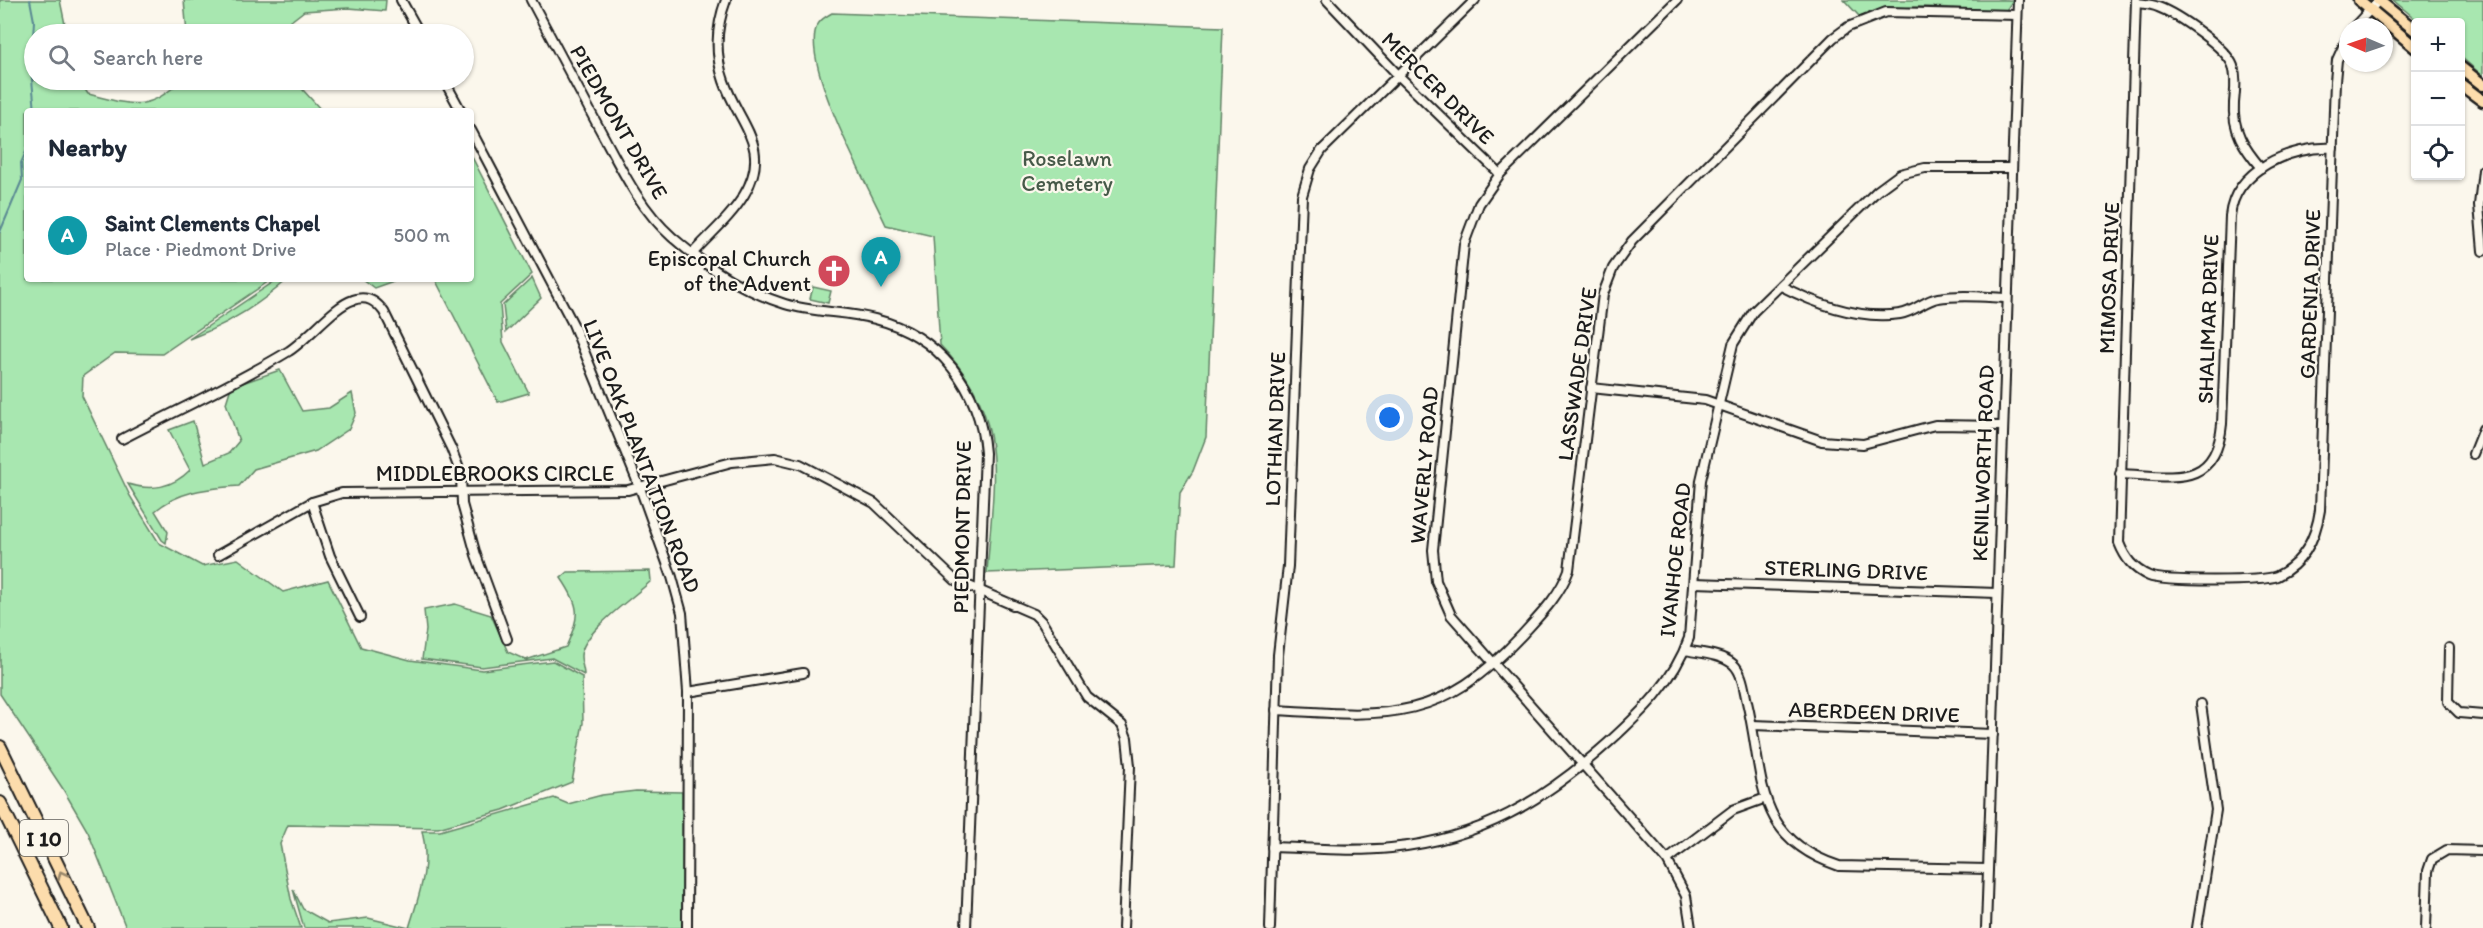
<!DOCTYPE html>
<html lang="en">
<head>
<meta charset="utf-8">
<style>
	:root { --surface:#fff; --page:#f2f2f3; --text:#1f2937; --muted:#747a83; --line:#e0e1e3; --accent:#ea580c }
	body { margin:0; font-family:Itim,sans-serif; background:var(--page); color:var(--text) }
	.controls { position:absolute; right:18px; top:18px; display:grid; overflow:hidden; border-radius:6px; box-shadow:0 2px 4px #0004 }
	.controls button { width:54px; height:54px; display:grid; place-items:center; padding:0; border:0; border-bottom:2px solid var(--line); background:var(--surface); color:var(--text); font:30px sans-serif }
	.compass { position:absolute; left:2339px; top:18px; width:54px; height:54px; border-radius:50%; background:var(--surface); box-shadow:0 2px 4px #0004; rotate:272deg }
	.you { position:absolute; left:1390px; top:418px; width:21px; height:21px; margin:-15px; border:4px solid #fff; border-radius:50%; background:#1a73e8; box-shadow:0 0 0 9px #1a73e833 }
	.badge { display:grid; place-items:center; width:39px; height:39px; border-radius:50%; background:var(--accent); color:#fff; font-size:20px; font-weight:700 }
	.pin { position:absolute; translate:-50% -50px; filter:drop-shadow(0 2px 3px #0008) }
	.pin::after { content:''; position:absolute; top:32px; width:21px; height:18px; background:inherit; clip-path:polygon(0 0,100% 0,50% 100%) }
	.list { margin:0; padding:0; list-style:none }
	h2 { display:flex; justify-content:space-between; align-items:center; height:78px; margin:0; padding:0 24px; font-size:26px }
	h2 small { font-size:20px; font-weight:400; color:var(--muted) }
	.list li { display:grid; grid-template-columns:39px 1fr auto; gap:18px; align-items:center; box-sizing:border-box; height:96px; padding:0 24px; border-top:2px solid var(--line) }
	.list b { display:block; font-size:22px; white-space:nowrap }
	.list p { margin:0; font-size:20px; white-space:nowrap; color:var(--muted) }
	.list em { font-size:20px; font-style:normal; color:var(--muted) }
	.icon { flex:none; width:33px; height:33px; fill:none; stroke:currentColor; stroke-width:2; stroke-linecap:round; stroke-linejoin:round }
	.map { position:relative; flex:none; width:2483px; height:928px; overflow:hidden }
	.search { position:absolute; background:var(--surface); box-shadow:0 2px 4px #0004; left:24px; top:24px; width:450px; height:66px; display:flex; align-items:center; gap:15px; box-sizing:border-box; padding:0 21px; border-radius:33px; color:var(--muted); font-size:22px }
	.panel { position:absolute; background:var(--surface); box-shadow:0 2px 4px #0004; left:24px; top:108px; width:450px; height:174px; border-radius:6px }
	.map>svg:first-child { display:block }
	.green { fill:#a8e7b0; stroke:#628266; stroke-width:1.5 }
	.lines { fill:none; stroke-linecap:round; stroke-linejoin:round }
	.stream { stroke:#5a8993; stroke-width:2 }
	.minor-casing { stroke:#1c1c1c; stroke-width:12 }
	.major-casing { stroke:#1c1c1c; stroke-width:15 }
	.highway-casing { stroke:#1c1c1c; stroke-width:16 }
	.minor { stroke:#fbf7ec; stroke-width:8 }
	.major { stroke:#fcdcac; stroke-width:10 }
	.highway { stroke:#fcdcac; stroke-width:12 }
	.oneway { stroke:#97866b }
	.labels { text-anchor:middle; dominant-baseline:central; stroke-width:4.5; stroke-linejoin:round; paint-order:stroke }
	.shield { fill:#fbf7ec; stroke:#5f5e5a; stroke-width:1.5 }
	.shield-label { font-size:21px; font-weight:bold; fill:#1c1c1c }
	.street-label { font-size:22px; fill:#1c1c1c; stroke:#fbf7ec }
	.park-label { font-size:22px; fill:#465948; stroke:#fbf7ec }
	.poi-label { font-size:22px; fill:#1c1c1c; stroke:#fbf7ec; text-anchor:end }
</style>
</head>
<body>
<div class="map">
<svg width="2483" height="928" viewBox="0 0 2483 928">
	<rect width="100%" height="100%" fill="#fbf7ec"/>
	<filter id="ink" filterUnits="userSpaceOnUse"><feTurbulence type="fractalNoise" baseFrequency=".0167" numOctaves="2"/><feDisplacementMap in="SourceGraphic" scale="12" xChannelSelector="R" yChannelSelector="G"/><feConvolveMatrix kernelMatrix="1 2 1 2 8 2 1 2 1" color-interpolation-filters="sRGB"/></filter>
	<g filter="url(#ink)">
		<g class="green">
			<path d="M0,0H60L67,34H34V80H79L88,94C129,104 148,114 181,80H294L322,111H27V279H272L162,354L115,353L83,376L82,396L130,496L159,543L202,566L238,559L283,592L328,580L361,647L410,660L482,670L553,661L582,677L583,723L572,782L503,810L438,828L288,825L280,844L291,899L301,928H126L88,832L63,789L0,694Z"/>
			<polygon points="184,0 386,0 385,11 348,8 304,11 282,28 282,34 187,34"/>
			<path d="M1844,0H2013L2005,12C1958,9 1905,0 1860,17Z"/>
			<polygon points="2393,0 2483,0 2483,76 2461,57 2460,22 2419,22"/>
			<path d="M832,13L1223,27L1206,437L1193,471L1180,492L1176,565L987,573C993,481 1011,417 940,345L933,236L886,225C866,182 807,76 815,32C817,22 823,18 832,13Z"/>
			<polygon points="471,155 532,274 500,304 503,342 529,393 498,402 435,279 471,279"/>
			<polygon points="532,278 541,298 506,332 503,305"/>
			<path d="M278,279H288C258,306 227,325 189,339Z"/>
			<polygon points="362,279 399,279 374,288"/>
			<polygon points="813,287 831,291 828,303 810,299"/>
			<path d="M280,370L302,411L329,408L352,393L356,413L349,429L316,451L254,469L239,486C207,489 180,490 155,511L168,532L166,543L162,540L128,484C152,491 172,488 190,470L169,430L193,421L205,463L229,453L239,441L226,403L231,387Z"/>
			<path d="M650,571L651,581C633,598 582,632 581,656C581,662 584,669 584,675L552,658L482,667L422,659L426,630L424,610L455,604L491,615L508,652L526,660L566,647C580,615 581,607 561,578L568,572Z"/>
			<path d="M636,791L682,792L683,928H304L293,889L303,909L328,923L368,918L409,928C419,895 431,865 422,831H440L554,798L568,804L602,795Z"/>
		</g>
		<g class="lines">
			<g class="stream">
				<polyline points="30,0 34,21 31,69 35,111"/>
				<polyline points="0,232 22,180 21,163 27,150"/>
			</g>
			<defs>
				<g id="minor">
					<polyline points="401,0 420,34"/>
					<path d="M531,0C553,41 575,83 597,124C619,164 638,207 672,237C705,266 743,291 785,304C815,313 845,311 875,319C939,335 980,388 985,453L966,928"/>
					<polyline points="1327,0 1399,76 1500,174"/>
					<polyline points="1677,0 1500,174 1479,204 1464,244 1433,550 1436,581 1451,615 1667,860 1686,896 1691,928"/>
					<path d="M2136,0L2119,543C2125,558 2133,569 2149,576C2163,582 2263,582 2277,576C2304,563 2316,537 2320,510L2335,81L2337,60L2348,36"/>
					<path d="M2136,3C2144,4 2151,4 2158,7C2177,14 2227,48 2233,66C2237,78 2235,91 2234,103C2232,130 2244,148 2261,168"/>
					<polyline points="2354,27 2379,0"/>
					<polyline points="444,80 461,111"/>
					<polyline points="471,130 573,324 640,488 672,577 682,613 688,692 687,928"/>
					<polyline points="2483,170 2479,205 2483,251"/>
					<path d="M692,254C709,235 731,217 744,195C773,147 738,123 724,81C714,53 716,27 726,0"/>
					<path d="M1781,286C1816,304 1860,320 1900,314C1914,312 1925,300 1938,298C1961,294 1985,297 2007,298"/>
					<polyline points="1591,388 1705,400 1822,441 1863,444 1935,425 2002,426"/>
					<path d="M122,439C177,410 235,384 289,351C309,338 334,306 353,300C367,295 376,301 384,312L451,448L461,474L462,504L476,555L507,639"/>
					<polyline points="2473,454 2483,429"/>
					<path d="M2120,474C2171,476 2216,490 2222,424L2230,216C2235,169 2291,146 2333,148"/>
					<polyline points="312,502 330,556 360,617"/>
					<polyline points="218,555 312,502 342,493 628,490 732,462 775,458 800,464 874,503 955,580 1034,614 1042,622 1087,697 1122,725 1127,738 1130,766 1123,928"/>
					<polyline points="1694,583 1997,593"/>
					<polyline points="2449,648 2448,702 2459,713 2483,715"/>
					<path d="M1685,650C1699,653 1721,654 1733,664C1743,673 1744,690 1747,702C1765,778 1752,837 1839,866L1988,869"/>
					<polyline points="688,692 803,673"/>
					<path d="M1276,710C1387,717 1440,723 1521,636C1540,615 1559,597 1569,570L1603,294L1613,268L1632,241L1833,38L1848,27L1886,12L2017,15"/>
					<polyline points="1752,725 1993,734"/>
					<path d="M1272,847C1311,848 1352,852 1391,848C1481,839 1543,801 1609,742C1642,712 1674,681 1689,638L1701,480L1733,344L1753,312L1877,191L1900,174L1925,168H2012"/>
					<polyline points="1667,860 1733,810 1766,798"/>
					<polyline points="1270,928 1278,655 1288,566 1302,196 1310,169 1322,150 1475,0"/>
					<polyline points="1986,928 2018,0"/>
					<polyline points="2197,928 2216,810 2201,704"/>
					<polyline points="2426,928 2428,871 2432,859 2447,850 2483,851"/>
				</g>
				<g id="major">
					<polyline points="2359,0 2416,48"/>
					<polyline points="2378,0 2416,31"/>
					<polyline points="2460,67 2483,85"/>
					<polyline points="2460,84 2483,101"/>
				</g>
				<g id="highway">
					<polyline points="0,747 88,928"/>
					<polyline points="0,803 61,928"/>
				</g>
			</defs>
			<use href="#minor" class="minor-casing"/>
			<use href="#major" class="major-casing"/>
			<use href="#highway" class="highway-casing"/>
			<use href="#minor" class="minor"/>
			<use href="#major" class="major"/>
			<use href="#highway" class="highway"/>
		</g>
		<defs><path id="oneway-chevron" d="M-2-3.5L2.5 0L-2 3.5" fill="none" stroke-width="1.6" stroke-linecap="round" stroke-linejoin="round" transform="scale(1.5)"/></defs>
		<use class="oneway" href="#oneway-chevron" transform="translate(62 875) rotate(-116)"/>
	</g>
	<defs>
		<symbol id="church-disc" viewBox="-11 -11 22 22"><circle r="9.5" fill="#d1495b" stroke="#fbf7ec"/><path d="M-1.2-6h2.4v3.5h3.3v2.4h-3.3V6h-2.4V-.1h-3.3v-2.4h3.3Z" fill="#fff"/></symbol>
	</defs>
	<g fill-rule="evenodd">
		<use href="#church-disc" x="815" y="252" width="38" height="38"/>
	</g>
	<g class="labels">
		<rect class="shield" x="20" y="820" width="48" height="36" rx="4.5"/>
		<g class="shield-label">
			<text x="44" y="838">I 10</text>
		</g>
		<g class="street-label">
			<text transform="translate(1438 88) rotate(45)">MERCER DRIVE</text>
			<text transform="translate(619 122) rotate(60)">PIEDMONT DRIVE</text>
			<text transform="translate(2109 278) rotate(-88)">MIMOSA DRIVE</text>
			<text transform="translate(2310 294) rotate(-88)">GARDENIA DRIVE</text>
			<text transform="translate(2208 319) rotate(-88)">SHALIMAR DRIVE</text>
			<text transform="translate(1577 374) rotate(-82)">LASSWADE DRIVE</text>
			<text transform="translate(1275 429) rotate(-88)">LOTHIAN DRIVE</text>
			<text transform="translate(642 456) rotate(69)">LIVE OAK PLANTATION ROAD</text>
			<text transform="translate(1983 463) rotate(-88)">KENILWORTH ROAD</text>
			<text transform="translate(1424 465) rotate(-85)">WAVERLY ROAD</text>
			<text x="495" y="473">MIDDLEBROOKS CIRCLE</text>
			<text transform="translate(962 527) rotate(-89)">PIEDMONT DRIVE</text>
			<text transform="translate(1675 560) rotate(-84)">IVANHOE ROAD</text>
			<text transform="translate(1846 570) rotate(2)">STERLING DRIVE</text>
			<text transform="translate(1874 712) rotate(2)">ABERDEEN DRIVE</text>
		</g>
		<g class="park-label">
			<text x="1067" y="158">Roselawn<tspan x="1067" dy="25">Cemetery</tspan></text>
		</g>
		<g class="poi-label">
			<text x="811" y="258">Episcopal Church<tspan x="811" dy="25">of the Advent</tspan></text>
		</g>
	</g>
</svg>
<div class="controls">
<button>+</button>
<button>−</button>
<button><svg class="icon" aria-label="locate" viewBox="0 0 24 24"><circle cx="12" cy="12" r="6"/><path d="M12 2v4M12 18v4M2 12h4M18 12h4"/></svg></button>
</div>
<svg class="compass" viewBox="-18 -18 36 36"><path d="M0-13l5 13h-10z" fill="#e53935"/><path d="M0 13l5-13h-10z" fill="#747a83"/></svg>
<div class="you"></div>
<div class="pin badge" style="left:881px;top:287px;background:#0f9aa8">A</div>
<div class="search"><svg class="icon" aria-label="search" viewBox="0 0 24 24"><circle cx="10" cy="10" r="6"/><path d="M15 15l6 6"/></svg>Search here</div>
<section class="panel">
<h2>Nearby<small></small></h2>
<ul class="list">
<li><span class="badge" style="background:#0f9aa8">A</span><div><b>Saint Clements Chapel</b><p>Place · Piedmont Drive</p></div><em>500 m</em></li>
</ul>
</section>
</div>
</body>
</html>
